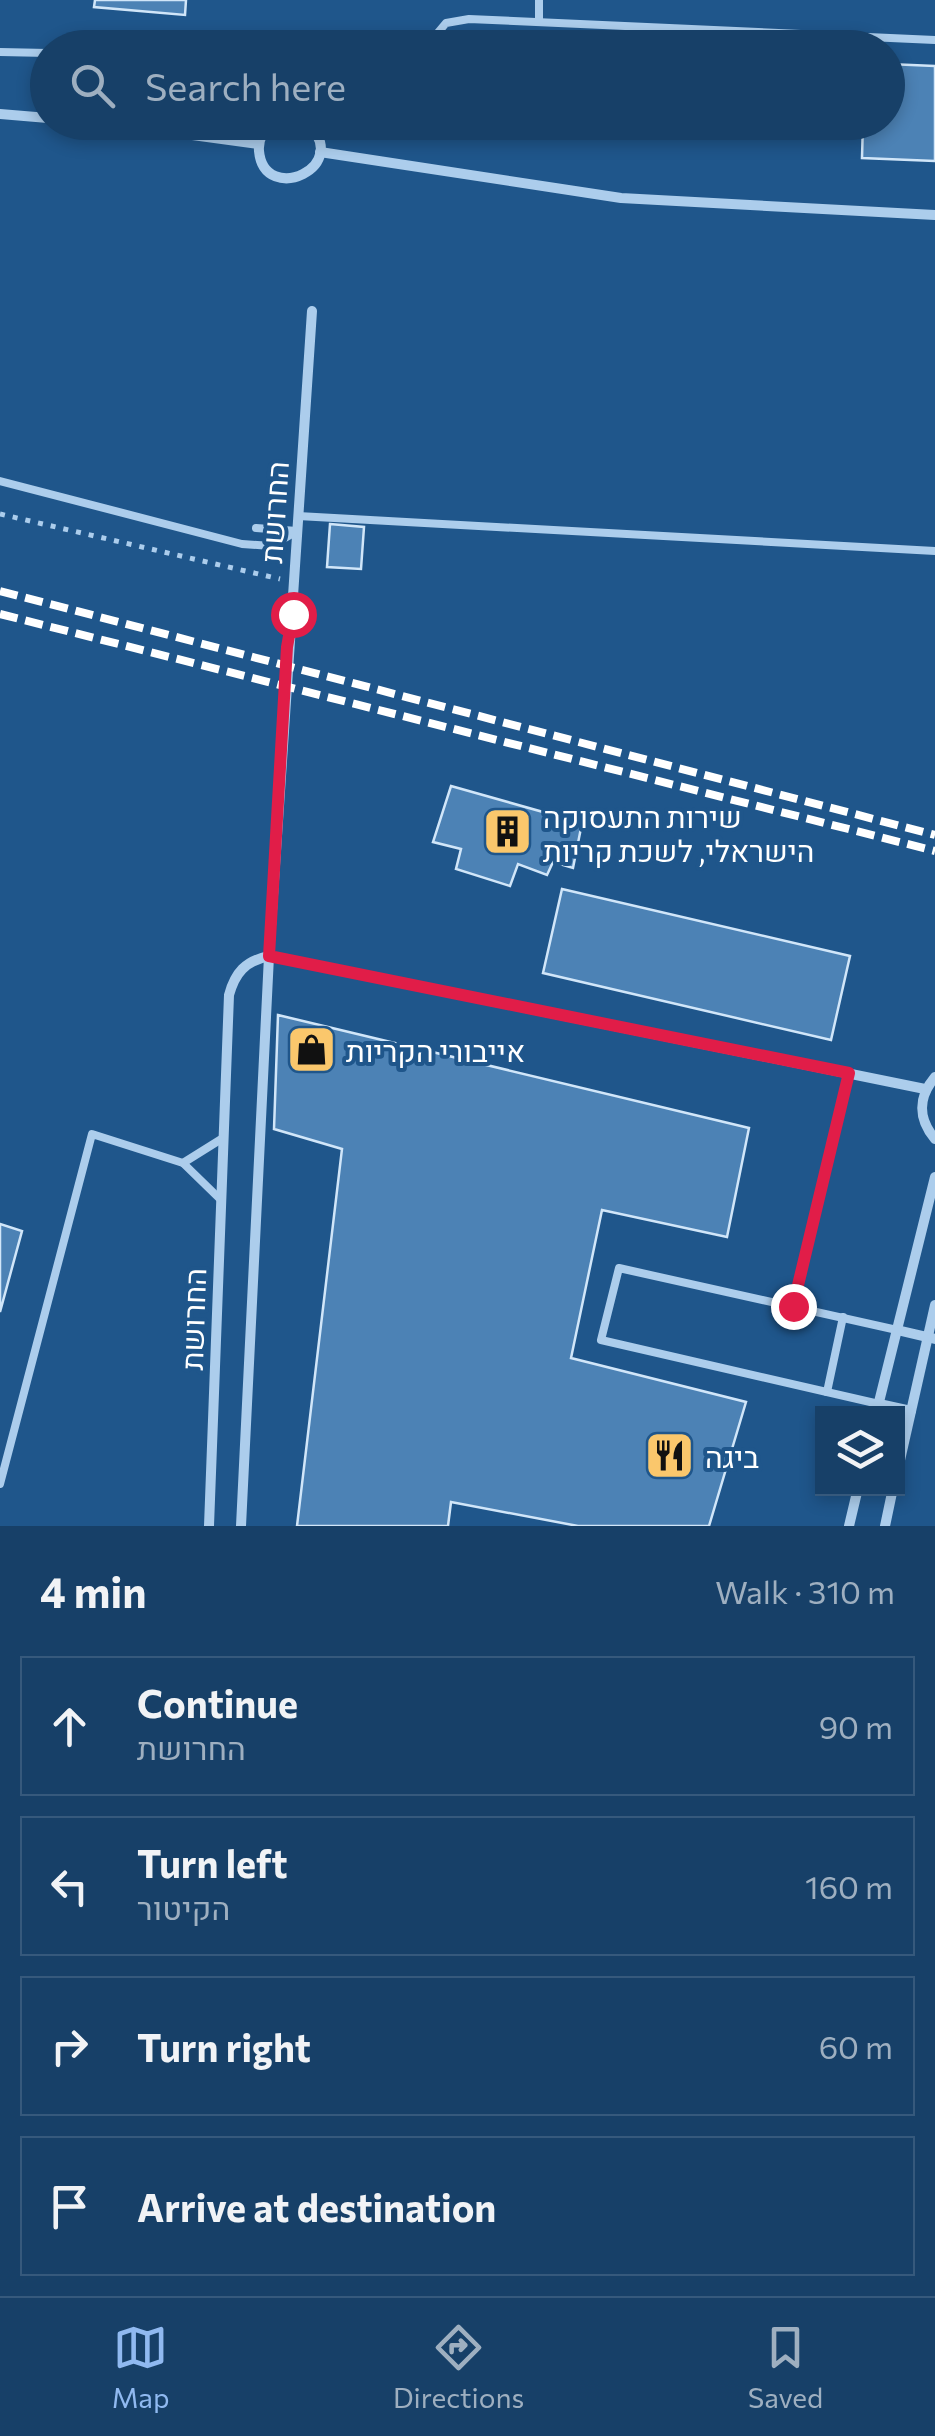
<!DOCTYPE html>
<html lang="en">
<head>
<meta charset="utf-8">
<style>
	:root { --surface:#174068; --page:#20476e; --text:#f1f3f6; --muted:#9eafc0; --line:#36597c; --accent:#90b9f0 }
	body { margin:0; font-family:Commissioner,Heebo,sans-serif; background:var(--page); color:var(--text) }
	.controls { position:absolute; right:30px; bottom:30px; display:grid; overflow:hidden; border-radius:0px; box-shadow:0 5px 15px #0003 }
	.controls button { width:90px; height:90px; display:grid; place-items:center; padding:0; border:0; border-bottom:2px solid var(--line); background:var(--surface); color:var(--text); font:50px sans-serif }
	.stop { position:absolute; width:30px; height:30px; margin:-22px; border:8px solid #e11d48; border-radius:50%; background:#fff }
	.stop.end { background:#e11d48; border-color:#fff; box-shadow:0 2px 10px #0008 }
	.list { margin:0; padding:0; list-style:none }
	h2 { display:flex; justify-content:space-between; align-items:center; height:130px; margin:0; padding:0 40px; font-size:42px }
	h2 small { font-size:32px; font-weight:400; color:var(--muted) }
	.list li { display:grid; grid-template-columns:65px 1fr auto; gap:30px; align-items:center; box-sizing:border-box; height:140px; margin:0 20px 20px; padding:0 20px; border:2px solid var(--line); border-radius:0px }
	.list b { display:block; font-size:38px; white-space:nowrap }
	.list p { margin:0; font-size:32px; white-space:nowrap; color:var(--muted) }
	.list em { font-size:32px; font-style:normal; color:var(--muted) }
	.icon { flex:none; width:55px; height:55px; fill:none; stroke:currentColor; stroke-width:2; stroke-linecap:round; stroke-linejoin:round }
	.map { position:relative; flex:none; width:935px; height:1526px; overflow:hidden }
	.search { position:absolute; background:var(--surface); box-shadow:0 5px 15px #0003; left:30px; right:30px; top:30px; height:110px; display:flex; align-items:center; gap:25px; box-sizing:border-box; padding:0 35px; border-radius:55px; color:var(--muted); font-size:38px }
	.sheet { height:770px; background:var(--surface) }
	nav { display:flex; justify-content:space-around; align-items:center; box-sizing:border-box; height:140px; border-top:2px solid var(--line); background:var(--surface); font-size:28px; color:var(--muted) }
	nav a { display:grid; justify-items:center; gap:5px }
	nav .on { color:var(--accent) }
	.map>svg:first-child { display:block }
	.building { fill:#4c82b5; stroke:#d1e6f9; stroke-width:2.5 }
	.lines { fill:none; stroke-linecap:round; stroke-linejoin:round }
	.path { stroke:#accdec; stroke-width:5; stroke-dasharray:5 8; stroke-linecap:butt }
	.lane { stroke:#accdec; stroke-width:8 }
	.street { stroke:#accdec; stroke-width:10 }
	.rail { stroke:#fff; stroke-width:8; stroke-dasharray:18 8; stroke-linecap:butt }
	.route { stroke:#e11d48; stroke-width:12 }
	.labels { text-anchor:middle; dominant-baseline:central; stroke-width:8; stroke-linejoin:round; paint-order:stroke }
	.street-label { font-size:30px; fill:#fff; stroke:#1f568b }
	.poi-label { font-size:30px; fill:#fff; stroke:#1f568b; text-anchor:start }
</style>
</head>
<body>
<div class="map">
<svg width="935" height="1526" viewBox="0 0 935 1526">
	<rect width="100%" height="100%" fill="#1f568b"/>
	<g class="building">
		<polygon points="95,0 186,0 185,15 94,7"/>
		<polygon points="888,64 935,66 935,161 862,158 863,122 888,122"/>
		<polygon points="692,122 746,122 746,130 692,128"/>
		<polygon points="330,524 364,527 361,569 327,567"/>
		<polygon points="451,786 582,823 573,868 553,862 547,875 518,864 510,886 456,869 461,849 433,842"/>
		<polygon points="562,889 850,956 831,1040 543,973"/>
		<polygon points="278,1015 749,1128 727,1237 602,1210 571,1358 746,1402 709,1526 578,1526 451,1502 448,1526 297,1526 342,1149 274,1129"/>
		<polygon points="0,1224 22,1231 0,1312"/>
	</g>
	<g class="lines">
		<polyline class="path" points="0,514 280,579"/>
		<g class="lane">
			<polyline points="539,22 539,0"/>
			<polyline points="425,48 446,23 469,19 935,40"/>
			<polyline points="0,52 48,53"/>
			<polyline points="0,481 242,544 271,546 297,531"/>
			<polyline points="298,516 935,551"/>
			<polyline points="256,528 297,531"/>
			<polyline points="183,1163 223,1138"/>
			<polyline points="793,1306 849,1073"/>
			<polyline points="827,1392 843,1317"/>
			<polyline points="879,1404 601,1340 619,1268 897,1330"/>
			<polyline points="0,1484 92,1134 183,1163 221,1200"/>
		</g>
		<g class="street">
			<polyline points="0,114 48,118"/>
			<polyline points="97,122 259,144"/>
			<path d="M273,122C264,130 258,138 259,151C264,207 356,166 306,122"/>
			<polyline points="320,152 621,198 935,215"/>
			<path d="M935,1077C918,1097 918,1119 935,1139"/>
			<polyline points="897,1330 935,1339"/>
			<polyline points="879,1404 911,1411"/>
			<polyline points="876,1414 935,1177"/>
			<polyline points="898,1469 935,1305"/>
			<path d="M209,1526L229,995C235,973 245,961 269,956L925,1089"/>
			<polyline points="241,1526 269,956 312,311"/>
			<polyline points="849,1526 858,1488"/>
			<polyline points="885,1526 893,1488"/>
		</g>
		<g class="rail">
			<polyline points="0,591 935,835"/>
			<polyline points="0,614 935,851"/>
		</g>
	</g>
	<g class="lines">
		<polyline class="route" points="293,614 287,647 269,956 849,1073 793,1306"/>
	</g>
	<defs>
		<symbol id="building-square" viewBox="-11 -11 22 22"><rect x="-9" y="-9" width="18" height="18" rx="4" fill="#fac76c" stroke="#1f568b"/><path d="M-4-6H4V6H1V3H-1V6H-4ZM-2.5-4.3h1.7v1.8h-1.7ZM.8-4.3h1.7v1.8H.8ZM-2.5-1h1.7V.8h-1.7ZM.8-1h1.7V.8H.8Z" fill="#111"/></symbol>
		<symbol id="shop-square" viewBox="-11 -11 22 22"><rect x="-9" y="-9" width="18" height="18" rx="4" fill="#fac76c" stroke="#1f568b"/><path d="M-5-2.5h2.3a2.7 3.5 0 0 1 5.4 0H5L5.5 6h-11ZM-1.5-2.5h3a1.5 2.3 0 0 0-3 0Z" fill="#111"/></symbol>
		<symbol id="restaurant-square" viewBox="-11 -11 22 22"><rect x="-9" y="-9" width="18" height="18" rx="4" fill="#fac76c" stroke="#1f568b"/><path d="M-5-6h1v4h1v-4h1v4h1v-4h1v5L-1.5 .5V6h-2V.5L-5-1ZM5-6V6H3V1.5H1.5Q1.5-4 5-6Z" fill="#111"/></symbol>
	</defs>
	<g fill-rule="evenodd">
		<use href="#building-square" x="480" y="804" width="55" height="55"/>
		<use href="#shop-square" x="284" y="1022" width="55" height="55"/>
		<use href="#restaurant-square" x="642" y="1428" width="55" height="55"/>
	</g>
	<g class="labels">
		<g class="street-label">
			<text transform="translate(273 512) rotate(-86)">החרושת</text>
			<text transform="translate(192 1319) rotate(-88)">החרושת</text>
		</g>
		<g class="poi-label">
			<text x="543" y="815">שירות התעסוקה<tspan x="543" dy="34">הישראלי, לשכת קריות</tspan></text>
			<text x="346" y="1049">אייבורי הקריות</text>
			<text x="705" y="1455">ביגה</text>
		</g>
	</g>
</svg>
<div class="controls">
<button><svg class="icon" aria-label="layers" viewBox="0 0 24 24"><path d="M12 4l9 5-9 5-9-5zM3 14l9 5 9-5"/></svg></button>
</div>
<div class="stop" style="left:293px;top:614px"></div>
<div class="stop end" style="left:793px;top:1306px"></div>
<div class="search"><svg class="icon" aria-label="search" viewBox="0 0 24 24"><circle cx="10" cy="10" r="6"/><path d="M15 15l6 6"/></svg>Search here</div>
</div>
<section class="sheet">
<h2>4 min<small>Walk · 310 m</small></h2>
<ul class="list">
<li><svg class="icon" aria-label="ahead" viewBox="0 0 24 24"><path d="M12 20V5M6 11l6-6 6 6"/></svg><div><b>Continue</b><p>החרושת</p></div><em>90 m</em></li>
<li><svg class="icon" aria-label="left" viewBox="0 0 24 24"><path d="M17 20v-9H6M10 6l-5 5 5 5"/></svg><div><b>Turn left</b><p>הקיטור</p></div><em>160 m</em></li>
<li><svg class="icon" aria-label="right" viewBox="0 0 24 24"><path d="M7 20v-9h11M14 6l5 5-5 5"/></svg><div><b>Turn right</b></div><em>60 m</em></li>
<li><svg class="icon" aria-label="arrive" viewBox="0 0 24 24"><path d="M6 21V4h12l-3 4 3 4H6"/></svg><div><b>Arrive at destination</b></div></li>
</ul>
</section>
<nav>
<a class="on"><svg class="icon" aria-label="map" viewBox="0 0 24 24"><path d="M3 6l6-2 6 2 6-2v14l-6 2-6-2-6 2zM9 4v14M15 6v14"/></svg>Map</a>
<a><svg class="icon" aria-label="directions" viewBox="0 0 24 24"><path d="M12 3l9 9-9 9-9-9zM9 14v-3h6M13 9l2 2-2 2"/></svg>Directions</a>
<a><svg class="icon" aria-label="saved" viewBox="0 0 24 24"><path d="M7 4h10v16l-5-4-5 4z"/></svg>Saved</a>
</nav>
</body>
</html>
